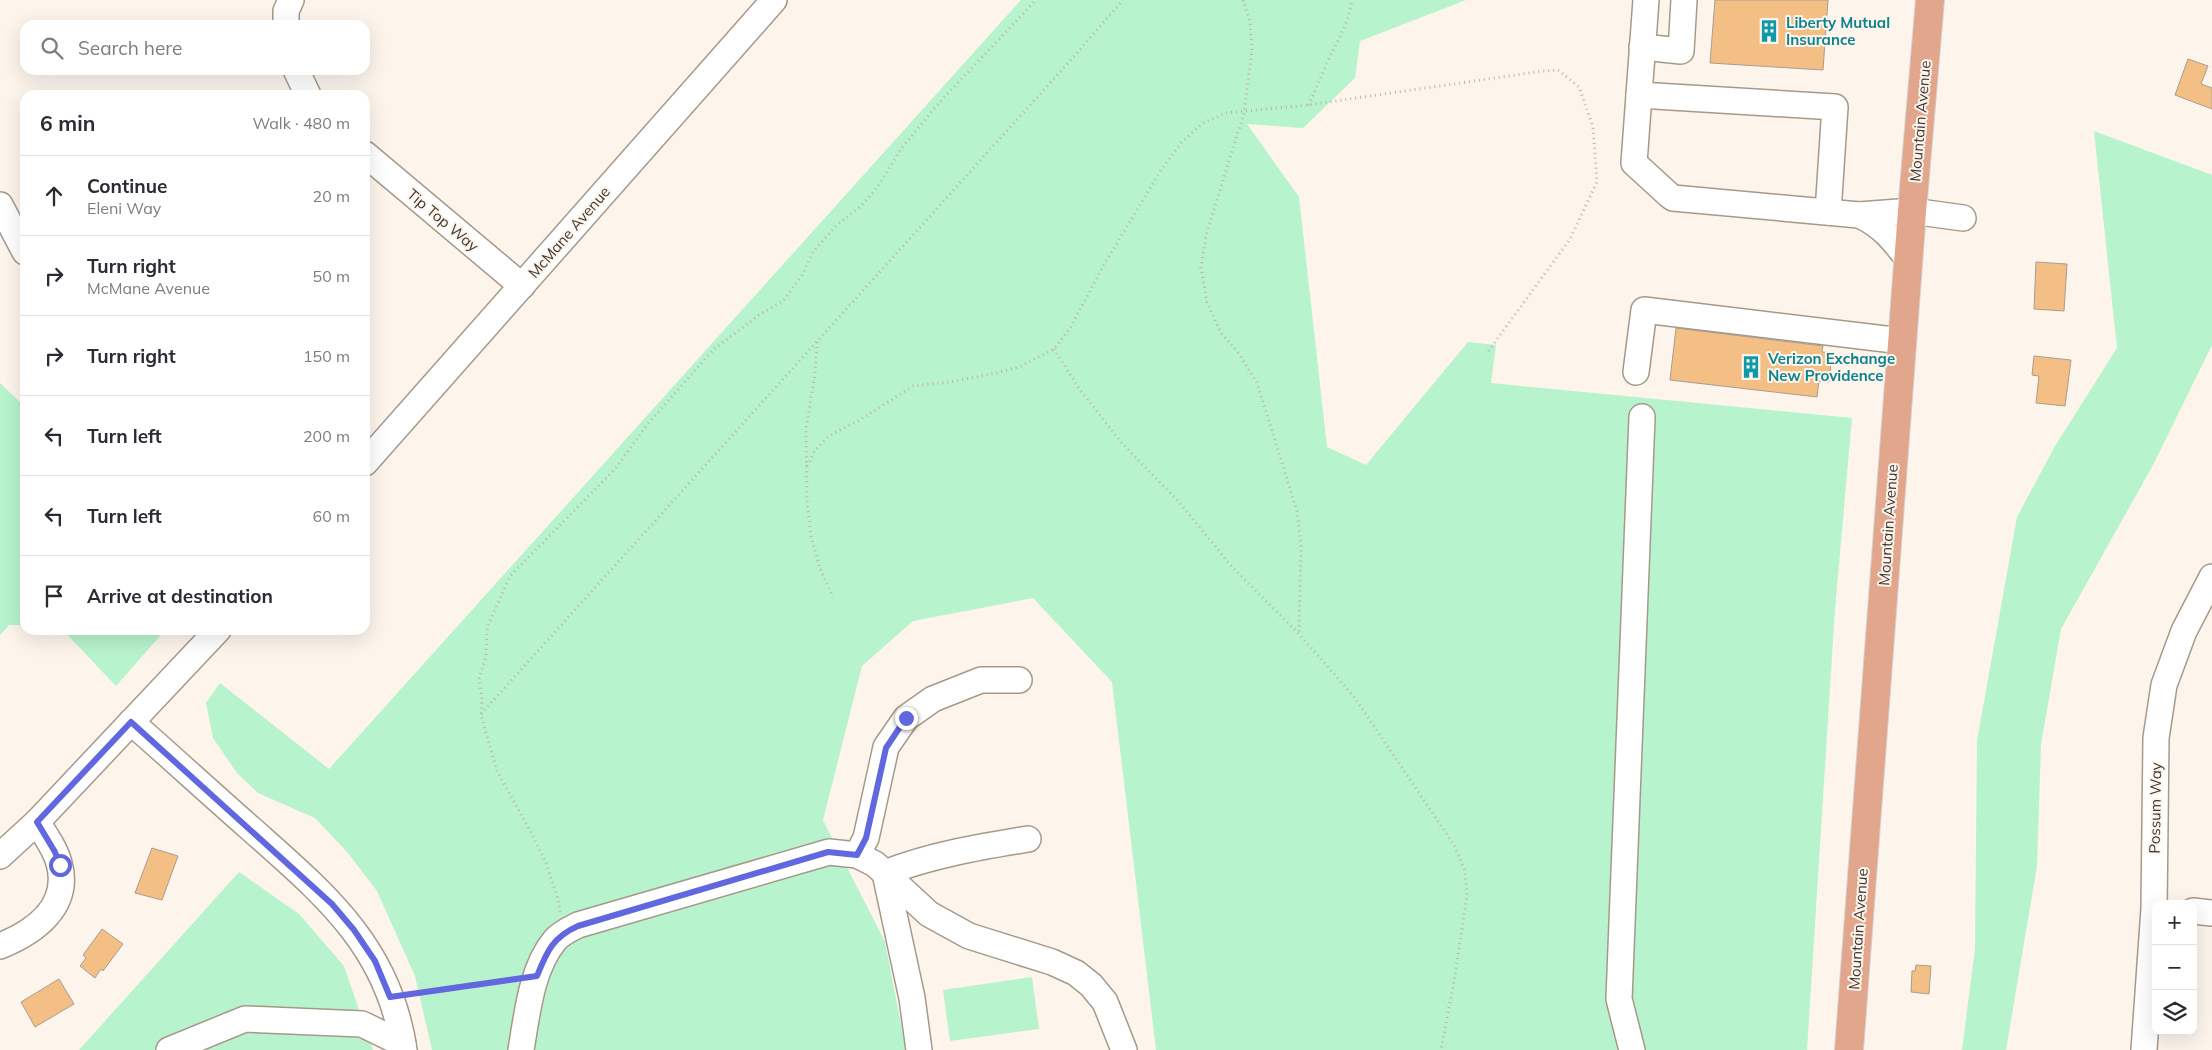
<!DOCTYPE html>
<html lang="en">
<head>
<meta charset="utf-8">
<style>
	:root { --surface:#fff; --page:#f2f2f3; --text:#2b2b33; --muted:#7c7c81; --line:#e1e1e2 }
	body { margin:0; font-family:Mulish,sans-serif; background:var(--page); color:var(--text) }
	.controls { position:absolute; right:15px; bottom:15px; display:grid; overflow:hidden; border-radius:10px; box-shadow:0 5px 20px #0002 }
	.controls button { width:45px; height:45px; display:grid; place-items:center; padding:0; border:0; border-bottom:1px solid var(--line); background:var(--surface); color:var(--text); font:25px sans-serif }
	.stop { position:absolute; width:15px; height:15px; margin:-11px; border:4px solid #6167df; border-radius:50%; background:#fff }
	.stop.end { background:#6167df; border-color:#fff; box-shadow:0 1px 5px #0008 }
	.list { margin:0; padding:0; list-style:none }
	h2 { display:flex; justify-content:space-between; align-items:center; height:65px; margin:0; padding:0 20px; font-size:21px }
	h2 small { font-size:16px; font-weight:400; color:var(--muted) }
	.list li { display:grid; grid-template-columns:32px 1fr auto; gap:15px; align-items:center; box-sizing:border-box; height:80px; padding:0 20px; border-top:1px solid var(--line) }
	.list b { display:block; font-size:19px; white-space:nowrap }
	.list p { margin:0; font-size:16px; white-space:nowrap; color:var(--muted) }
	.list em { font-size:16px; font-style:normal; color:var(--muted) }
	.icon { flex:none; width:28px; height:28px; fill:none; stroke:currentColor; stroke-width:2; stroke-linecap:round; stroke-linejoin:round }
	.map { position:relative; flex:none; width:2212px; height:1050px; overflow:hidden }
	.search { position:absolute; background:var(--surface); box-shadow:0 5px 20px #0002; left:20px; top:20px; width:350px; height:55px; display:flex; align-items:center; gap:12px; box-sizing:border-box; padding:0 18px; border-radius:15px; color:var(--muted); font-size:19px }
	.panel { position:absolute; background:var(--surface); box-shadow:0 5px 20px #0002; left:20px; top:90px; width:350px; height:545px; border-radius:15px }
	.map>svg:first-child { display:block }
	.green { fill:#b7f3cd }
	.building { fill:#f4bf85; stroke:#aa9d8f }
	.lines { fill:none; stroke-linecap:round; stroke-linejoin:round }
	.minor-casing { stroke:#a6998c; stroke-width:28 }
	.major-casing { stroke:#d5d3d2; stroke-width:30 }
	.path { stroke:#bcb4ad; stroke-width:3; stroke-dasharray:1 4; stroke-linecap:butt }
	.minor { stroke:#fff; stroke-width:25 }
	.major { stroke:#e1a68b; stroke-width:28 }
	.route { stroke:#6167df; stroke-width:6 }
	.labels { text-anchor:middle; dominant-baseline:central; stroke-width:4; stroke-linejoin:round; paint-order:stroke }
	.culture-label { font-size:15px; font-weight:bold; fill:#0d838f; stroke:#fdf4ec; text-anchor:start }
	.street-label { font-size:15px; fill:#3e3833; stroke:#fdf4ec }
</style>
</head>
<body>
<div class="map">
<svg width="2212" height="1050" viewBox="0 0 2212 1050">
	<rect width="100%" height="100%" fill="#fdf4ec"/>
	<g class="green">
		<polygon points="1021,0 1466,0 1360,41 1355,78 1303,128 1247,124 1299,197 1327,447 1366,465 1468,342 1496,345 1491,383 1852,418 1835,609 1807,1050 1156,1050 1112,682 1033,598 913,621 862,666 823,820 885,942 906,1050 432,1050 415,976 377,891 348,853 315,818 258,793 237,773 213,738 206,703 220,683 329,769"/>
		<polygon points="2094,131 2212,175 2212,345 2153,465 2061,629 2041,744 2037,866 2006,1050 1962,1050 1975,949 1977,741 2017,517 2055,446 2117,348"/>
		<polygon points="0,383 25,407 25,625 9,625 0,635"/>
		<polygon points="63,630 152,630 160,636 116,686"/>
		<polygon points="239,872 299,914 344,966 373,1050 79,1050"/>
		<polygon points="1032,977 1039,1029 950,1041 943,990"/>
	</g>
	<g class="building">
		<polygon points="1715,0 1828,0 1823,70 1710,63"/>
		<polygon points="2188,59 2208,66 2201,84 2212,88 2212,109 2175,95"/>
		<polygon points="2036,262 2067,264 2064,311 2034,309"/>
		<polygon points="1676,328 1823,346 1822,352 1832,353 1829,382 1819,381 1817,397 1670,380"/>
		<polygon points="2034,356 2071,360 2065,406 2036,403 2039,376 2032,375"/>
		<polygon points="152,848 178,856 162,900 135,893"/>
		<polygon points="102,929 123,944 103,971 101,969 95,978 80,966 86,958 83,955"/>
		<polygon points="1916,965 1931,966 1929,994 1911,992 1912,971 1915,971"/>
		<polygon points="59,979 74,1004 35,1027 21,1002"/>
	</g>
	<g class="lines">
		<defs>
			<g id="minor">
				<polyline points="1646,0 1634,163 1669,195 1673,198 1859,215 1912,211 1963,218"/>
				<polyline points="286,25 286,11 291,0"/>
				<polyline points="1642,47 1681,51 1684,0"/>
				<polyline points="296,70 308,95"/>
				<polyline points="1639,95 1835,107 1828,212"/>
				<polyline points="365,154 522,286"/>
				<polyline points="0,205 25,252"/>
				<path d="M1859,215C1882,225 1894,241 1908,259"/>
				<polyline points="1636,372 1644,310 1902,341"/>
				<polyline points="365,463 774,0"/>
				<path d="M131,722C171,757 210,793 250,828C323,893 389,946 404,1050"/>
				<polyline points="857,855 866,838 886,747 906,718 933,699 981,680 1019,680"/>
				<polyline points="0,856 37,822 218,630"/>
				<polyline points="2193,911 2212,913"/>
				<path d="M0,946C35,932 71,906 59,863C55,848 45,835 37,822"/>
				<polyline points="169,1050 245,1019 362,1024 403,1044"/>
				<path d="M521,1050C527,1015 531,969 555,940C561,933 570,929 578,925L829,852L857,855L875,864L929,914L969,936L1052,962L1076,973L1091,985L1105,1002L1124,1050"/>
				<path d="M919,1050L912,998L885,873C931,855 979,847 1028,839"/>
				<polyline points="1632,1050 1619,999 1642,417"/>
				<polyline points="2144,1050 2154,909 2156,738 2164,685 2184,631 2212,577"/>
			</g>
			<polyline id="major" points="1849,1050 1912,211 1930,0"/>
		</defs>
		<use href="#minor" class="minor-casing"/>
		<use href="#major" class="major-casing"/>
		<g class="path">
			<polyline points="1243,0 1250,21 1252,50 1244,113 1206,235 1201,268 1207,302 1221,333 1238,352 1257,383 1297,511 1301,545 1299,634"/>
			<path d="M1308,105C1315,92 1320,79 1326,65C1336,43 1348,25 1352,0"/>
			<polyline points="817,342 815,374 806,429 807,503 811,536 820,569 833,597"/>
			<polyline points="1054,349 1078,387 1121,442 1179,502 1233,568 1299,634 1355,698 1454,845 1465,871 1467,896 1454,981 1441,1050"/>
			<polyline points="807,466 815,450 829,436 858,421 913,386 950,382 997,373 1021,366 1054,349 1070,328 1105,263 1161,170 1181,143 1203,123 1226,113 1308,105 1543,71 1558,70 1579,87 1593,127 1597,182 1570,239 1487,353"/>
			<polyline points="481,714 1069,62 1123,0"/>
			<polyline points="560,912 557,896 546,863 533,836 497,771 481,715 482,696 479,679 486,656 487,628 510,576 615,469 647,425 714,349 759,315 783,301 801,277 813,252 836,226 862,205 877,188 901,149 938,104 1036,0"/>
			<polyline points="409,995 514,979"/>
		</g>
		<use href="#minor" class="minor"/>
		<use href="#major" class="major"/>
	</g>
	<g class="lines">
		<path class="route" d="M60,865L55,852L37,822L131,722L332,904L354,930L375,961L390,997L537,976C547,951 553,937 578,926L828,852L857,855L866,838L886,748L906,718"/>
	</g>
	<defs>
		<symbol id="building-bare" viewBox="-9 -9 18 18"><path d="M-4-6H4V6H1V3H-1V6H-4ZM-2.5-4.3h1.7v1.8h-1.7ZM.8-4.3h1.7v1.8H.8ZM-2.5-1h1.7V.8h-1.7ZM.8-1h1.7V.8H.8Z" fill="#0f9aa8" stroke="#fdf4ec" stroke-width="2.5" paint-order="stroke"/></symbol>
	</defs>
	<g fill-rule="evenodd">
		<use href="#building-bare" x="1753" y="15" width="32" height="32"/>
		<use href="#building-bare" x="1735" y="351" width="32" height="32"/>
	</g>
	<g class="labels">
		<g class="culture-label">
			<text x="1786" y="22">Liberty Mutual<tspan x="1786" dy="17">Insurance</tspan></text>
			<text x="1768" y="358">Verizon Exchange<tspan x="1768" dy="17">New Providence</tspan></text>
		</g>
		<g class="street-label">
			<text transform="translate(1920 121) rotate(-85)">Mountain Avenue</text>
			<text transform="translate(443 220) rotate(40)">Tip Top Way</text>
			<text transform="translate(569 232) rotate(-49)">McMane Avenue</text>
			<text transform="translate(1888 525) rotate(-86)">Mountain Avenue</text>
			<text transform="translate(2155 808) rotate(-89)">Possum Way</text>
			<text transform="translate(1858 929) rotate(-86)">Mountain Avenue</text>
		</g>
	</g>
</svg>
<div class="controls">
<button>+</button>
<button>−</button>
<button><svg class="icon" aria-label="layers" viewBox="0 0 24 24"><path d="M12 4l9 5-9 5-9-5zM3 14l9 5 9-5"/></svg></button>
</div>
<div class="stop" style="left:60px;top:865px"></div>
<div class="stop end" style="left:906px;top:718px"></div>
<div class="search"><svg class="icon" aria-label="search" viewBox="0 0 24 24"><circle cx="10" cy="10" r="6"/><path d="M15 15l6 6"/></svg>Search here</div>
<section class="panel">
<h2>6 min<small>Walk · 480 m</small></h2>
<ul class="list">
<li><svg class="icon" aria-label="ahead" viewBox="0 0 24 24"><path d="M12 20V5M6 11l6-6 6 6"/></svg><div><b>Continue</b><p>Eleni Way</p></div><em>20 m</em></li>
<li><svg class="icon" aria-label="right" viewBox="0 0 24 24"><path d="M7 20v-9h11M14 6l5 5-5 5"/></svg><div><b>Turn right</b><p>McMane Avenue</p></div><em>50 m</em></li>
<li><svg class="icon" aria-label="right" viewBox="0 0 24 24"><path d="M7 20v-9h11M14 6l5 5-5 5"/></svg><div><b>Turn right</b></div><em>150 m</em></li>
<li><svg class="icon" aria-label="left" viewBox="0 0 24 24"><path d="M17 20v-9H6M10 6l-5 5 5 5"/></svg><div><b>Turn left</b></div><em>200 m</em></li>
<li><svg class="icon" aria-label="left" viewBox="0 0 24 24"><path d="M17 20v-9H6M10 6l-5 5 5 5"/></svg><div><b>Turn left</b></div><em>60 m</em></li>
<li><svg class="icon" aria-label="arrive" viewBox="0 0 24 24"><path d="M6 21V4h12l-3 4 3 4H6"/></svg><div><b>Arrive at destination</b></div></li>
</ul>
</section>
</div>
</body>
</html>
